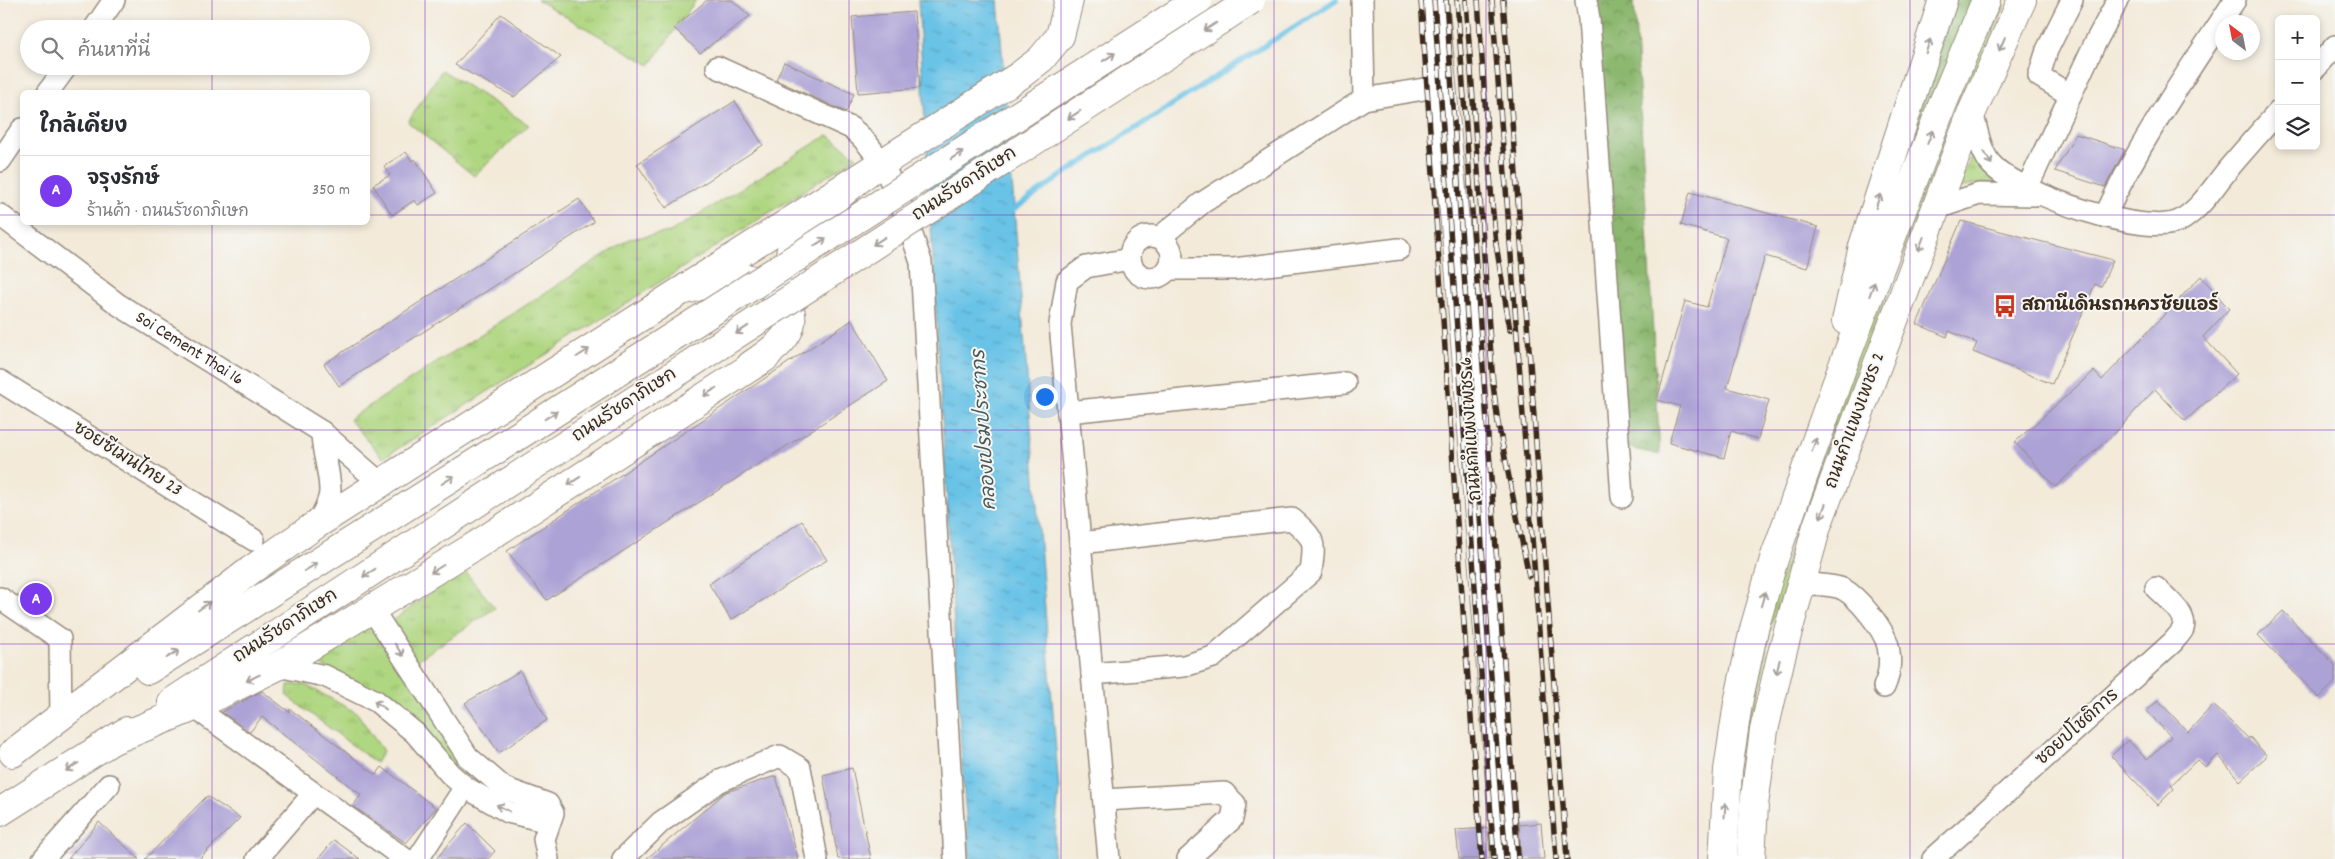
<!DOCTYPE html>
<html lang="th">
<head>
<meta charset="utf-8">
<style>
	:root { --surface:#fff; --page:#f2f2f3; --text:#2b2b33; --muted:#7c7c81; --line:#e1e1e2; --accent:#7c3aed }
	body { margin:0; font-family:Dekko,"Playpen Sans Thai",sans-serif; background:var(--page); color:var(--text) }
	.controls { position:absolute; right:15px; top:15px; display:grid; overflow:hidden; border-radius:8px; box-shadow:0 2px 8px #0003 }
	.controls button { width:45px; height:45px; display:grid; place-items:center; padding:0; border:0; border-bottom:1px solid var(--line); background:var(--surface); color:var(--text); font:25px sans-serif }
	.compass { position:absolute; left:2215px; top:15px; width:45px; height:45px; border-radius:50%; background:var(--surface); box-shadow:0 2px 8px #0003; rotate:328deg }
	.you { position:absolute; left:1044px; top:396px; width:18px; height:18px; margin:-12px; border:4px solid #fff; border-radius:50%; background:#1a73e8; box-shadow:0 0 0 8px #1a73e833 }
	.badge { display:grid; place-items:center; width:32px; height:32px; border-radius:50%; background:var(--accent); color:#fff; font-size:16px; font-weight:700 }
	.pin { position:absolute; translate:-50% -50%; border:2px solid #fff; box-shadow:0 1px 5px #0006 }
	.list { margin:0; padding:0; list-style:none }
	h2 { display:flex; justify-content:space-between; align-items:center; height:65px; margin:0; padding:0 20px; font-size:21px }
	h2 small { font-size:16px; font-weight:400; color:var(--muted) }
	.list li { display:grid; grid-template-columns:32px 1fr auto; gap:15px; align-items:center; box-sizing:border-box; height:70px; padding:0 20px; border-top:1px solid var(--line) }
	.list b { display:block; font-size:19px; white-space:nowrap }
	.list p { margin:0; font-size:16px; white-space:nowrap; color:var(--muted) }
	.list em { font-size:16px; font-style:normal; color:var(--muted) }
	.icon { flex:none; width:28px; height:28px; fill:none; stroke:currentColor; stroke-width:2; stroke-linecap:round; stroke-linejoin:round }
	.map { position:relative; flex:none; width:2335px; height:859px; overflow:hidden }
	.search { position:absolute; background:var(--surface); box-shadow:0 2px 8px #0003; left:20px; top:20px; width:350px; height:55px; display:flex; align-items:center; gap:12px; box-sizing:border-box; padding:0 18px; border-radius:28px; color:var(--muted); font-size:19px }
	.panel { position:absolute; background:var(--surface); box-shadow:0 2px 8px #0003; left:20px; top:90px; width:350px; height:135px; border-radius:8px }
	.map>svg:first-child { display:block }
	.grass { fill:url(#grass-tufts); stroke:#75804f }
	.forest { fill:url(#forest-crowns); stroke:#637046 }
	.water { fill:url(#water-ripples); stroke:#527682 }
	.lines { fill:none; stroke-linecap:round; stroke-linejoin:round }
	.stream { stroke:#69c3e7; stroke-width:5.5 }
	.building { fill:#aca2d6 }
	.street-casing { stroke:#978a7c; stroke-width:24 }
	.secondary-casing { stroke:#978a7c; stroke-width:30 }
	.primary-casing { stroke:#978a7c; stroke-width:30 }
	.street { stroke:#fff; stroke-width:21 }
	.secondary { stroke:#fff; stroke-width:28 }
	.primary { stroke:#fff; stroke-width:28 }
	.rail-casing { stroke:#3b2a1e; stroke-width:5.5 }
	.rail { stroke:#f6f6f2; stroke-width:4; stroke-dasharray:11; stroke-linecap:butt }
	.primary-bridge-casing { stroke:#978a7c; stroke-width:30; stroke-linecap:butt }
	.primary-bridge { stroke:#fff; stroke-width:28 }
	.oneway { stroke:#a79f9a }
	.grid { fill:none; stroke:#7b2cbf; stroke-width:1; stroke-opacity:0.55 }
	.labels { text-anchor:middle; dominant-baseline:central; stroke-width:4; stroke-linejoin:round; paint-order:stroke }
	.street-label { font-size:18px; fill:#3b2a1e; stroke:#f6f6f2 }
	.poi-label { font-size:18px; font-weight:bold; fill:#3b2a1e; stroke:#f6f6f2; text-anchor:start }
	.water-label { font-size:19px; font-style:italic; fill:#49585a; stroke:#f6f6f2 }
</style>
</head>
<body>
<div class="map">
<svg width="2335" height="859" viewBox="0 0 2335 859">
	<defs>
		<pattern id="grass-tufts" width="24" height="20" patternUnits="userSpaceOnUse" patternTransform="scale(1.25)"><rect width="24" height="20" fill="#afd680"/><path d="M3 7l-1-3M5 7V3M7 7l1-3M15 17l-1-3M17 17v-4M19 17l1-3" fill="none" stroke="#97b86e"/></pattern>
		<pattern id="forest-crowns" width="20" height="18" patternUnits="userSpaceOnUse" patternTransform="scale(1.25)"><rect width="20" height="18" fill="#8bb76e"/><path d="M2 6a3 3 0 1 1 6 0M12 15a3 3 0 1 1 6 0" fill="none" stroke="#73955a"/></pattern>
		<pattern id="water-ripples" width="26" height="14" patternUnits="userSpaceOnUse" patternTransform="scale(1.25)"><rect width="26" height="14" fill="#69c3e7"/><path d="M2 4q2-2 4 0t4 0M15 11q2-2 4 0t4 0" fill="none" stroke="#589fbb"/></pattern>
	</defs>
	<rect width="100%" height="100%" fill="#f6f6f2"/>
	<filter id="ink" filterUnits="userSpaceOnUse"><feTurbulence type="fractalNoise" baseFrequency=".02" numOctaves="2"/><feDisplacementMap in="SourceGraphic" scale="10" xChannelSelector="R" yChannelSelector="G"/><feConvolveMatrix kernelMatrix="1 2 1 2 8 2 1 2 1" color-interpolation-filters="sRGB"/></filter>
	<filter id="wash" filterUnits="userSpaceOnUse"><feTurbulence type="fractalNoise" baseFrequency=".0096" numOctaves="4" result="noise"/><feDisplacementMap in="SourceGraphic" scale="20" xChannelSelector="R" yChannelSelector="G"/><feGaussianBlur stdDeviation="1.12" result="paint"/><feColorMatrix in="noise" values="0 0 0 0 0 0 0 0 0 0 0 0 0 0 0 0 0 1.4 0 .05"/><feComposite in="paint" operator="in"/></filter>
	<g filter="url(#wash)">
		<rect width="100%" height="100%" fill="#f3ead9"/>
		<g class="grass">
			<polygon points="537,0 696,0 650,65"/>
			<polygon points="1998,3 2005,5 1958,115 1854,379 1817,495 1772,623 1749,748 1741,859 1732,859 1742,746 1776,592 1866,328"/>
			<polygon points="442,70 529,125 474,176 408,122"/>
			<polygon points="828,135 857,157 383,458 349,419 629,239 670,232"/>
			<polygon points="1974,156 2000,183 1977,184 1959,188 1970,158"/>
			<polygon points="463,569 495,608 416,661 390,623"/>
			<polygon points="373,623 479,778 463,774 362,684 310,660"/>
			<polygon points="304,684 357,713 383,751 376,763 287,696 288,685"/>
		</g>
		<g class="forest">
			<polygon points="1593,0 1634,1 1660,455 1629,448"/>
			<polygon points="1951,0 1975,0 1876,244"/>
		</g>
		<polygon class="water" points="918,0 998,0 1059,790 1053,859 970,859 963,782"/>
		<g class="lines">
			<polyline class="stream" points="1009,213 1064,174 1336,0"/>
		</g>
		<g id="blocks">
			<g class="building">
				<polygon points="707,0 732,0 750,16 700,53 674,28"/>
				<polygon points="914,12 920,88 858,93 852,17"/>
				<polygon points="501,14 561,57 514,97 455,65"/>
				<polygon points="784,62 854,94 846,112 776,80"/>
				<polygon points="735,101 763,145 666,208 637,164"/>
				<polygon points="2076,134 2125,150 2105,187 2055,171"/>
				<polygon points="406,152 412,161 415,159 437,193 418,205 415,200 392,215 373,185 390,175 384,166"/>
				<polygon points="1690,192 1818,227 1807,268 1765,256 1727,388 1769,400 1758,439 1731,431 1724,458 1669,443 1680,406 1657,400 1685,301 1707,307 1727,238 1681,225"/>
				<polygon points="579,199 594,222 339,386 324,364"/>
				<polygon points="1961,221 2113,260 2101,287 2095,284 2052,384 1973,352 1977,343 1949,331 1947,337 1917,324"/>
				<polygon points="2201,276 2229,309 2203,337 2237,374 2185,421 2155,389 2116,432 2055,487 2015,442 2094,371 2102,380"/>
				<polygon points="852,320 888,381 547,600 507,551"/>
				<polygon points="802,521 827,560 731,620 709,584"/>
				<polygon points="2283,611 2335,665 2335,682 2319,698 2258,635"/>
				<polygon points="520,671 547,720 499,753 465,703"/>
				<polygon points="262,691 289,712 290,709 376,775 382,767 436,808 406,843 353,806 361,795 262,717 250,732 222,712"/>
				<polygon points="2158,700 2188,732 2213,705 2249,739 2250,737 2267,756 2240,781 2218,755 2206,767 2197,760 2171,785 2174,789 2158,805 2111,756 2128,740 2147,760 2171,737 2147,711"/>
				<polygon points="852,768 871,859 838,859 823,775"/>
				<polygon points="776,776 798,859 646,859 726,792"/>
				<polygon points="207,796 240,818 199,859 145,859"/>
				<polygon points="99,822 139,859 68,859"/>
				<polygon points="467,823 495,851 488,859 436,859"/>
				<polygon points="1541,823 1544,859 1521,859 1519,825"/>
				<polygon points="1488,828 1490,859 1459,859 1456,830"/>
				<polygon points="334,840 360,859 318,859"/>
			</g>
		</g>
	</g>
	<g filter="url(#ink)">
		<use href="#blocks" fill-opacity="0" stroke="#978a7c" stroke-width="1"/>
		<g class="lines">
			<defs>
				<g id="street">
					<polyline points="1586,0 1589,19 1622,497"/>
					<polyline points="94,29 114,0"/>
					<path d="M717,67L851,128C889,157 906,218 921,262L955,859"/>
					<polyline points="2316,68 2335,46"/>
					<polyline points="48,92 67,66"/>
					<polyline points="2070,95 2039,76 2047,50 2072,0"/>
					<polyline points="1364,99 1442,86"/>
					<path d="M1972,112C1977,129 1980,152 1992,165C2018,193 2151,241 2183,219C2202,207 2215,185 2229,168C2245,149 2262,130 2279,111"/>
					<polyline points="0,161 22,129"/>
					<polyline points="2027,188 2094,45 2118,0"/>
					<polyline points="1934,209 1979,194 2035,195"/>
					<path id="s1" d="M0,215L119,305L322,432L379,482"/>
					<path d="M2105,216C2140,140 2189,70 2235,0"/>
					<circle cx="1151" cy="257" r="21"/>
					<polyline points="1160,237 1202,203 1364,99 1362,0"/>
					<polyline points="1168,269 1234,269 1399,249"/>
					<polyline points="0,381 254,540"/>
					<polyline points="1068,412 1345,383"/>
					<path d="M317,524C322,514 330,503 330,491C330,471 322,452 322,432"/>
					<path d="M1080,543L1292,519C1316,540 1315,541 1311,572L1213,657L1184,666L1092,674"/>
					<path d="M1802,583C1814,585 1832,584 1843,589C1858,597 1884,629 1888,646C1891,660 1890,674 1884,687"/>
					<polyline points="0,598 60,639 61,718"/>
					<polyline points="372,609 468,757 504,788 548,804 553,813 544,839 548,859"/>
					<polyline points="278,666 325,676 376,701 415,733 450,774 465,787 508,812 549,822"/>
					<polyline points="194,707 405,859"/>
					<polyline points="1104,800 1224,793 1235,804 1232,819 1188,859"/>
					<polyline points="43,859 109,785"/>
					<polyline points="257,859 313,794"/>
					<polyline points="418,859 465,787"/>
					<polyline points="623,859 661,822 720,781 780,756 800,768 817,859"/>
					<polyline points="1109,859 1060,324 1067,281 1086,267 1130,259"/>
					<path d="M1933,859L2173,642C2176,638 2181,633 2183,629C2188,614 2165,597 2156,588"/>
				</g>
				<g id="secondary">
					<polyline points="1434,0 1459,265 1506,859"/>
					<polyline points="687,287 1019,76 1041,59 1060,36 1069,0"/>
					<polyline points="1846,321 1863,246 1943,0"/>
					<polyline points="1723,859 1728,770 1738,703 1754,629 1774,559 1842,368 1943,103 1986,0"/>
					<polyline points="1751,859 1754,805 1764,730 1781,657 1817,526 1972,112 2022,0"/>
				</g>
				<g id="primary">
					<path d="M792,278C789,267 788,253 794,243C808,218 842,194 864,175"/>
					<polyline points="148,670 510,441"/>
					<polyline points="172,702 527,470"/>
					<polyline points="113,740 194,707 278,666 475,546 766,357"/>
					<path d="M13,753L251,570L317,524L681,291C703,286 727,276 750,279C776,282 803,309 786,335C778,348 762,357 751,365"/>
					<polyline points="0,812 127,731"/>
				</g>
			</defs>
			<use href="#street" class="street-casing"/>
			<use href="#secondary" class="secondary-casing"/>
			<use href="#primary" class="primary-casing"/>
			<use href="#street" class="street"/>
			<use href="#secondary" class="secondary"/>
			<use href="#primary" class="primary"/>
			<defs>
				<g id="rail">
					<polyline points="1421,0 1466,653 1482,859"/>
					<polyline points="1434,0 1494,859"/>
					<polyline points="1446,0 1489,652 1506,859"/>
					<polyline points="1457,0 1518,859"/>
					<polyline points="1466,0 1493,384 1498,423 1529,576"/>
					<polyline points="1478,0 1492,203 1496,244 1510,330"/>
					<polyline points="1492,0 1556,859"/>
					<polyline points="1503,0 1567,859"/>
				</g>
			</defs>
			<use href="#rail" class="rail-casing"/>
			<use href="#rail" class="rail"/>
			<defs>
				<g id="primary-bridge">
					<polyline points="510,441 1198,0"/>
					<polyline points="527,470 1251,0"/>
				</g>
			</defs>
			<use href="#primary-bridge" class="primary-bridge-casing"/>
			<use href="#primary-bridge" class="primary-bridge"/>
		</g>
		<defs><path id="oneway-shaft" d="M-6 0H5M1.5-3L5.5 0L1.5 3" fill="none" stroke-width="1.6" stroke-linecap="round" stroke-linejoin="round" transform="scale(1.25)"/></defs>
		<g class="oneway">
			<use href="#oneway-shaft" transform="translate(1210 27) rotate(147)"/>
			<use href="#oneway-shaft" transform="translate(2002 44) rotate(113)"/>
			<use href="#oneway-shaft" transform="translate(1928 46) rotate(-72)"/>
			<use href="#oneway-shaft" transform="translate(1109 57) rotate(-33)"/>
			<use href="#oneway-shaft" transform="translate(1074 115) rotate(147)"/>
			<use href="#oneway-shaft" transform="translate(1930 137) rotate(-69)"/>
			<use href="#oneway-shaft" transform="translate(957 155) rotate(-33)"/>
			<use href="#oneway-shaft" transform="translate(1988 158) rotate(60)"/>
			<use href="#oneway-shaft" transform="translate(1878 201) rotate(-72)"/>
			<use href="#oneway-shaft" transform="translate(879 241) rotate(147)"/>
			<use href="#oneway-shaft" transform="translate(820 242) rotate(-33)"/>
			<use href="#oneway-shaft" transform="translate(1921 244) rotate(111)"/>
			<use href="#oneway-shaft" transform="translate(1872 289) rotate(-69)"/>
			<use href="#oneway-shaft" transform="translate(742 330) rotate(147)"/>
			<use href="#oneway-shaft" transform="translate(583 353) rotate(-32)"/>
			<use href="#oneway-shaft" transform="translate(710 392) rotate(147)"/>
			<use href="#oneway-shaft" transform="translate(551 415) rotate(-33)"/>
			<use href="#oneway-shaft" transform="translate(1814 445) rotate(-70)"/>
			<use href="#oneway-shaft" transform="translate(448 480) rotate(-32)"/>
			<use href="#oneway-shaft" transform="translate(574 481) rotate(147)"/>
			<use href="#oneway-shaft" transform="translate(1823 511) rotate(110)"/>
			<use href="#oneway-shaft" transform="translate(311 567) rotate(-32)"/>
			<use href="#oneway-shaft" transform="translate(437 569) rotate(148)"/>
			<use href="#oneway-shaft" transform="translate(369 573) rotate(147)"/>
			<use href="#oneway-shaft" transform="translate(1763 599) rotate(-74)"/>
			<use href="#oneway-shaft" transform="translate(204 606) rotate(-37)"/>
			<use href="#oneway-shaft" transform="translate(399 650) rotate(56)"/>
			<use href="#oneway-shaft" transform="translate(173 654) rotate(-32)"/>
			<use href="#oneway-shaft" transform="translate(1778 667) rotate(103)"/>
			<use href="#oneway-shaft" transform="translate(253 678) rotate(154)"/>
			<use href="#oneway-shaft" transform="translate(380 705) rotate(-144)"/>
			<use href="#oneway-shaft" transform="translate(72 767) rotate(148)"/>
			<use href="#oneway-shaft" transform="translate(503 808) rotate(-153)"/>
			<use href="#oneway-shaft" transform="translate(1725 810) rotate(-86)"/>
		</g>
	</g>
	<path class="grid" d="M212,0V29M425,0V859M637,0V859M849,0V859M1061,0V859M1274,0V859M1486,0V859M1698,0V859M1910,0V859M2123,0V859M212,66V92M0,215H22M368,215H2335M212,222V859M0,430H2335M0,644H2335"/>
	<defs>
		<symbol id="bus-bare" viewBox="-9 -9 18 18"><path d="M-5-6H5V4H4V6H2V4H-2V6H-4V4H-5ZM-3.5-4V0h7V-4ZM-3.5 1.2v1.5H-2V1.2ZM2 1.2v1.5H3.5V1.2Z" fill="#c8321e" stroke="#f6f6f2" stroke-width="2.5" paint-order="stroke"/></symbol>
	</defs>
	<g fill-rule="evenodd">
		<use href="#bus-bare" x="1989" y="290" width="32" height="32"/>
	</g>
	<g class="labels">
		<g class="street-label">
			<text transform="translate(965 185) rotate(-33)">ถนนรัชดาภิเษก</text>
			<text stroke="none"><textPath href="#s1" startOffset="232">Soi Cement Thai 16</textPath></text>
			<text transform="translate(625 406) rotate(-33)">ถนนรัชดาภิเษก</text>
			<text transform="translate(1856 421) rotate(-70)">ถนนกำแพงเพชร 2</text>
			<text transform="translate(1472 429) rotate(-94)">ถนนกำแพงเพชร 6</text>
			<text transform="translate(127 460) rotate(32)">ซอยซีเมนไทย 23</text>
			<text transform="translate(286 627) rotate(-33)">ถนนรัชดาภิเษก</text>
			<text transform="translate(2078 728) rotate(-42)">ซอยปโชติการ</text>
		</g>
		<g class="poi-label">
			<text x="2022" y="306">สถานีเดินรถนครชัยแอร์</text>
		</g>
		<g class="water-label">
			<text transform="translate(986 430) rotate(-94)">คลองเปรมประชากร</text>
		</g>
	</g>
</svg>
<div class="controls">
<button>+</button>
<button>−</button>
<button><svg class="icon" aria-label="layers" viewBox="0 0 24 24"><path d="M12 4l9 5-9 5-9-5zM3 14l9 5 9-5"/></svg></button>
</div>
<svg class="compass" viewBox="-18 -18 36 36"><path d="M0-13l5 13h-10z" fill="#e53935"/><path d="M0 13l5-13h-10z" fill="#7c7c81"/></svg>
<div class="you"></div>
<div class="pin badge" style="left:36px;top:599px">A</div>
<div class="search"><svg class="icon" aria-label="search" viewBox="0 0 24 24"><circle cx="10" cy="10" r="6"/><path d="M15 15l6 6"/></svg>ค้นหาที่นี่</div>
<section class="panel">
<h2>ใกล้เคียง<small></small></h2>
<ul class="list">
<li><span class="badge">A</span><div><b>จรุงรักษ์</b><p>ร้านค้า · ถนนรัชดาภิเษก</p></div><em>350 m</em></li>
</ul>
</section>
</div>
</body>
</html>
